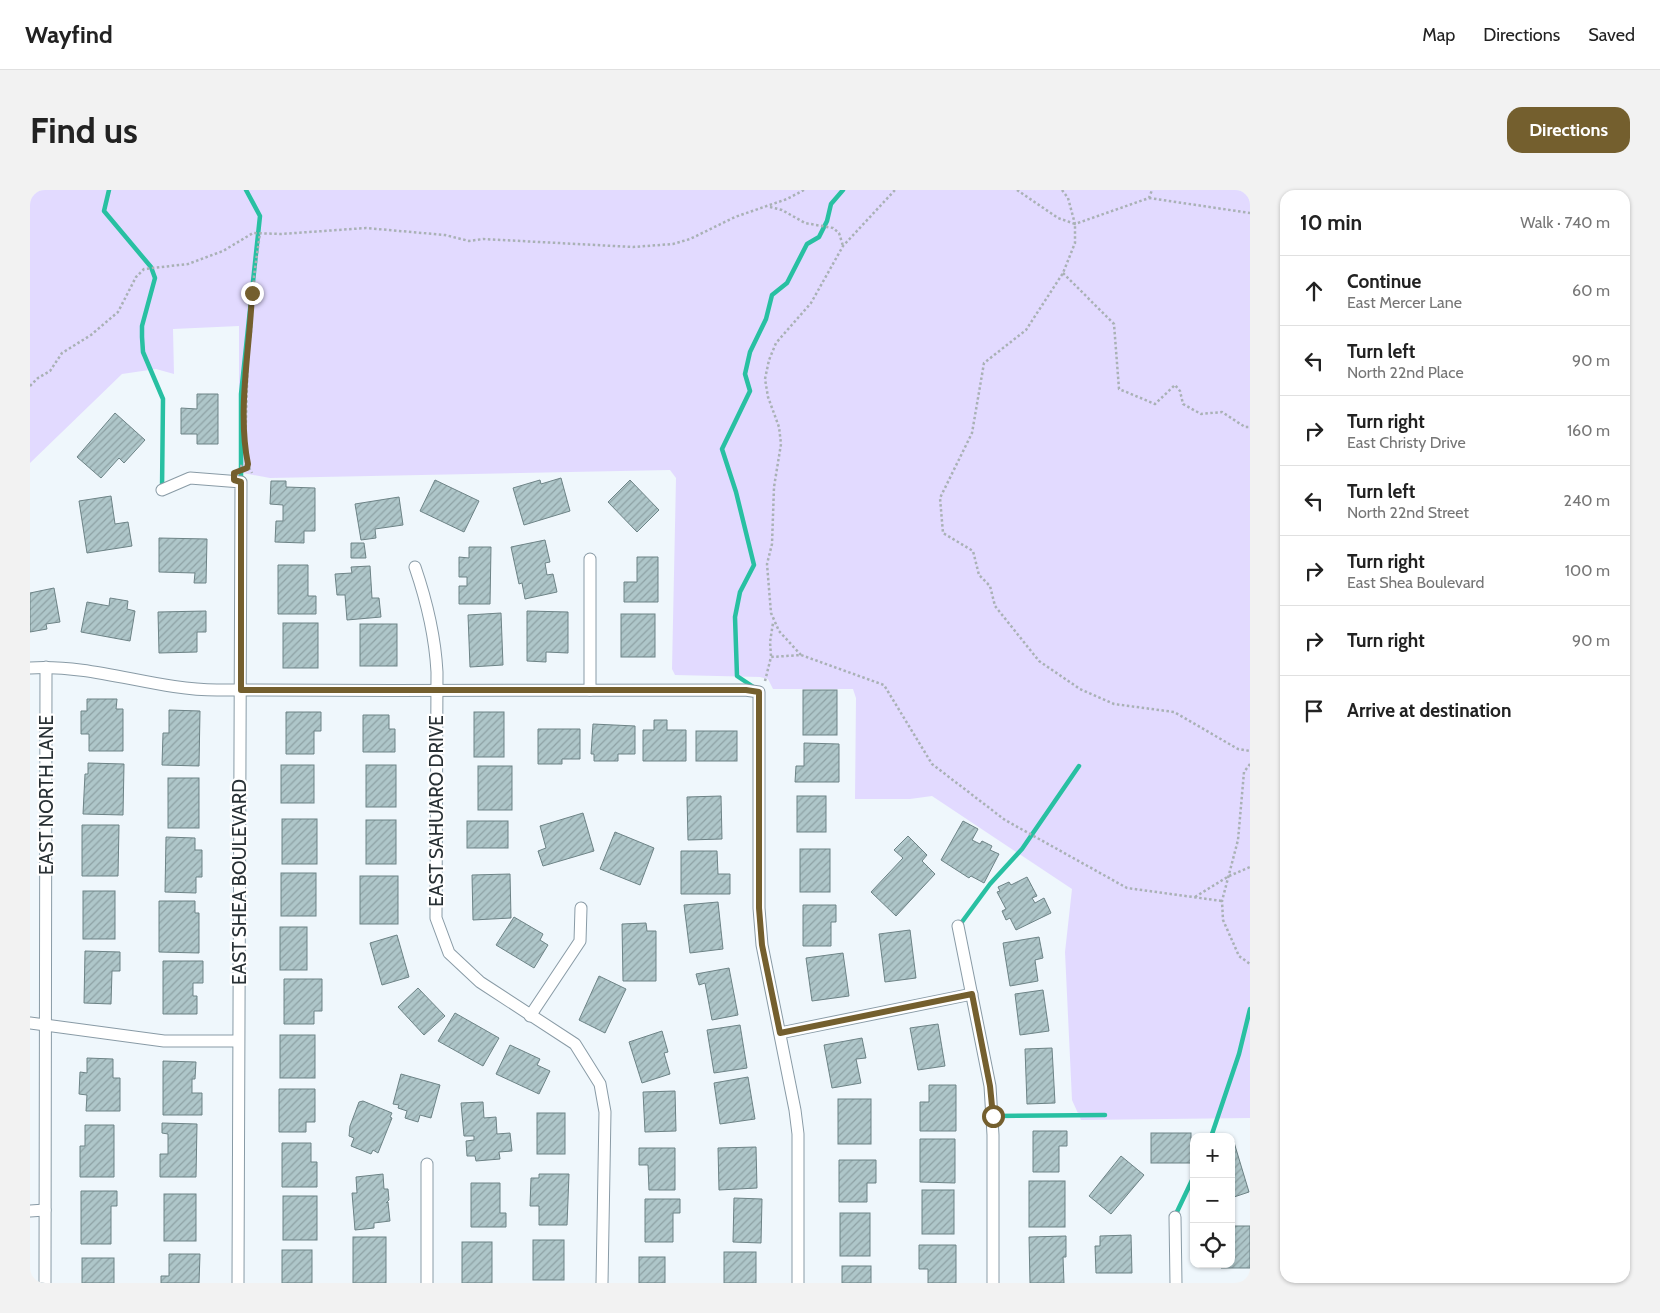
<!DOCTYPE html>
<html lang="en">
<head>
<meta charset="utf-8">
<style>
	:root { --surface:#fff; --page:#f2f2f2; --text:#222; --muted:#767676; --line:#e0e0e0; --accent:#745f2e }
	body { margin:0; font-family:Cabin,sans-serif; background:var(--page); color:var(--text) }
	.controls { position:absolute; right:15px; bottom:15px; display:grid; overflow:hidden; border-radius:10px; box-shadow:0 1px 4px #0004 }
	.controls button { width:45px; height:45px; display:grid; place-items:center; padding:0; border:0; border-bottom:1px solid var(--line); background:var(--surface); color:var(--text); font:25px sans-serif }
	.stop { position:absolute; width:15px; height:15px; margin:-11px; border:4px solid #745f2e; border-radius:50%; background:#fff }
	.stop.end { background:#745f2e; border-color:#fff; box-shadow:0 1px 5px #0008 }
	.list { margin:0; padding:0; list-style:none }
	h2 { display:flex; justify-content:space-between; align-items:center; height:65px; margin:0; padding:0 20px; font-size:21px }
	h2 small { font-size:16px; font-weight:400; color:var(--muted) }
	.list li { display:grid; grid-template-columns:32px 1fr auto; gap:15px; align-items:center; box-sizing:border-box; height:70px; padding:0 20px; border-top:1px solid var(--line) }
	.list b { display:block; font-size:19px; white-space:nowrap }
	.list p { margin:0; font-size:16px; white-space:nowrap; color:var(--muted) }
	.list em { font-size:16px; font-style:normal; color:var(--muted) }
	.icon { flex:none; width:28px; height:28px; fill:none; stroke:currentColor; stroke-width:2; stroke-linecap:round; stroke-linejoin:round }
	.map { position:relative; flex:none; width:1220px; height:1093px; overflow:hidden; border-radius:15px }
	header { display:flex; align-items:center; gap:30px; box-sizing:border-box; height:70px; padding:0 25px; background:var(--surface); border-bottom:1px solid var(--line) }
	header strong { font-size:24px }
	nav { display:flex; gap:28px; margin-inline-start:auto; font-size:18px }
	.intro { display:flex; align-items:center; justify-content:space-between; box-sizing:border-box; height:120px; padding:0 30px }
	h1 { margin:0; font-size:35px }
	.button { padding:12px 22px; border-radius:15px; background:var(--accent); color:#fff; font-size:18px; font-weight:700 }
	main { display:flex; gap:30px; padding:0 30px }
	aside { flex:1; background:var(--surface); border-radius:15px; box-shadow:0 1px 4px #0004 }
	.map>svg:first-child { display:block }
	.grass { fill:#e2daff }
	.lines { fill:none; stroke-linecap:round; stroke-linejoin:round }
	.stream { stroke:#28c0a2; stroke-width:4.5 }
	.building { fill:url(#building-hatch); stroke:#6d8386 }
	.minor-casing { stroke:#899ba6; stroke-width:13 }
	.path { stroke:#a9b1b5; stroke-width:2.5; stroke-dasharray:2.5 2.5; stroke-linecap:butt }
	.minor { stroke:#fff; stroke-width:11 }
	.route { stroke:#745f2e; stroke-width:6 }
	.labels { text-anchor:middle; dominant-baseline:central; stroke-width:4.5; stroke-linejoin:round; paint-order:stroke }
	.street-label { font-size:19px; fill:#293135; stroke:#fff }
</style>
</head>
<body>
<header>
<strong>Wayfind</strong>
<nav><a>Map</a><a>Directions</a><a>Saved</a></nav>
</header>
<div class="intro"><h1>Find us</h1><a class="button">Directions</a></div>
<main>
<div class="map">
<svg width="1220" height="1093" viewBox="0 0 1220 1093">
	<defs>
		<pattern id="building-hatch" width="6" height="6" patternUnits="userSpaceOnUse" patternTransform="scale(1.25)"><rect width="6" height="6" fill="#aec6c9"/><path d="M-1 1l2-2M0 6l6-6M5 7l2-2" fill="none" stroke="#8ea1a4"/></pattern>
	</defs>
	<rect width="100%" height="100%" fill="#eff7fc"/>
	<polygon class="grass" points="0,0 1220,0 1220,928 1051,930 1042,910 1035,762 1042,699 902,606 880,609 825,609 826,508 823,499 743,499 738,489 730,487 645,485 642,479 646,288 640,280 240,288 213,283 209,259 209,136 143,139 144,184 126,179 92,184 0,273"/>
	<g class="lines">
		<g class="stream">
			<polyline points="79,0 74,21 121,77 125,88 112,136 112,147 113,162 133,209 132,300"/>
			<polyline points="211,291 211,204 230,26 216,0"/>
			<polyline points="725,498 707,486 705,427 710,402 724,375 706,302 692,259 720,201 715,184 720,162 736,129 742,105 757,93 777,54 789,47 797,31 801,14 813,0"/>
			<polyline points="929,736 960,694 992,659 1049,576"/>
			<polyline points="964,926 1075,925"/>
			<polyline points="1181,947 1209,864 1220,819"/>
			<polyline points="1145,1026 1164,986"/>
		</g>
	</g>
	<g class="building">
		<polygon points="167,204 188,204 188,254 167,254 167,244 151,244 151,218 167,219"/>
		<polygon points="85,223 115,250 94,273 89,268 71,288 47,267"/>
		<polygon points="531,288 540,321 494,335 483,298 510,290 511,294"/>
		<polygon points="405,290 449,311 434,342 390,321"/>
		<polygon points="600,290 629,320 607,342 578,312"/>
		<polygon points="241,291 256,291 256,297 285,298 285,341 274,341 274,353 245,352 246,331 253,331 253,315 240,314"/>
		<polygon points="81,306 85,334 98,332 102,356 57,363 49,311"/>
		<polygon points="369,307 373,335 345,339 346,348 331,350 325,314"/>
		<polygon points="129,348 177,349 176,393 164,393 165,383 129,382"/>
		<polygon points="515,350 520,372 515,373 517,385 523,384 527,402 495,409 492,393 489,394 481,357"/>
		<polygon points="321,353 334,353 336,368 321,368"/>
		<polygon points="439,357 461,357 460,414 429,414 429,396 437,396 437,387 429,387 429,367 439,368"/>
		<polygon points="607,367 628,367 628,412 594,412 594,392 607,392"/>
		<polygon points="248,375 278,375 278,406 286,406 286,424 248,424"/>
		<polygon points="340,376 342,408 349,408 351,427 317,430 315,405 307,405 305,384 322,383 321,377"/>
		<polygon points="24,398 30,432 16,434 17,439 0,442 0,403"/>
		<polygon points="80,408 98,411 97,419 105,421 100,451 51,442 57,412 79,416"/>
		<polygon points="176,421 176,442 167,442 167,462 129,463 128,422"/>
		<polygon points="497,421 538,422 538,463 516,462 516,472 497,471"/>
		<polygon points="471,423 473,475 440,477 438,425"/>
		<rect x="591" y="424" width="34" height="43"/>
		<rect x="253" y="433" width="35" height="45"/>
		<rect x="330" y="434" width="37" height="42"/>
		<rect x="773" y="500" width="34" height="45"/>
		<polygon points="57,509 87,509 86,519 93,519 93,561 59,561 59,544 51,544 51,521 57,521"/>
		<polygon points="139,520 170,521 169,576 132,575 133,543 139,543"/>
		<polygon points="256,522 291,522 291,541 284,541 284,564 256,564"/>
		<rect x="444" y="522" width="30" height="45"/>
		<polygon points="333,525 359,525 359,539 365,539 365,562 333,562"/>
		<polygon points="624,530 637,530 637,540 656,540 656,571 613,571 613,540 624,540"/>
		<polygon points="563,534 605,536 605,564 588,564 588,571 564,571 564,564 561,564"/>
		<polygon points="508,539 550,539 550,569 532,569 532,574 508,574"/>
		<rect x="666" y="541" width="41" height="30"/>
		<polygon points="774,553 809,554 809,592 765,592 766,576 774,576"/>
		<polygon points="58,573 94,574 93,625 53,624 55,584 58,584"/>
		<rect x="251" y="575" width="33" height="38"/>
		<rect x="336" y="575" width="30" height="42"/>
		<rect x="448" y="576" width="34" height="44"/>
		<rect x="138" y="588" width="31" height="50"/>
		<polygon points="691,606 692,649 658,650 657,607"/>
		<rect x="767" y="606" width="29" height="36"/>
		<polygon points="553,623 564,661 513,676 508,661 516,658 510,636"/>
		<rect x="252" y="629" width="35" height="45"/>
		<rect x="336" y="630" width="30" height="44"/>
		<rect x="437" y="631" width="41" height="27"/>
		<polygon points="933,631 948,639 942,650 950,654 952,651 962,656 960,660 969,664 954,693 941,686 939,688 911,670"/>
		<polygon points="52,635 89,635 88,686 52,686"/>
		<polygon points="585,642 624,658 610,695 570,679"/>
		<polygon points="878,646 897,665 892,671 905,684 866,726 841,702 873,668 864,660"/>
		<polygon points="136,647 165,648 165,660 172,660 172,687 166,687 166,703 135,702"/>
		<rect x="770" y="659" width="30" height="43"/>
		<polygon points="651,661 687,661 688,684 700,684 700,704 651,704"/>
		<rect x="251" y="683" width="35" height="43"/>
		<polygon points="480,684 481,728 443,730 442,685"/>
		<rect x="330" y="686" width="38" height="48"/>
		<polygon points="997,687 1007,706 1002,708 1005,713 1014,708 1021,723 986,740 980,728 976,730 972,721 976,719 967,702 970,701 968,697 979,692 981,695"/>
		<rect x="53" y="701" width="32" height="48"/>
		<polygon points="129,711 165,711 165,723 169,723 169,763 129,762"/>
		<polygon points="688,712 693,759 660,763 654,715"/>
		<polygon points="773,715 806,715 806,732 801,732 801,756 773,756"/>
		<polygon points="484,727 513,744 510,750 518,755 504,778 466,755"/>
		<polygon points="616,733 617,741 626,741 626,791 593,791 592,734"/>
		<rect x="250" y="737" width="27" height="43"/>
		<polygon points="880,740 886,788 855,792 849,744"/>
		<polygon points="367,745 379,787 352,795 340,753"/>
		<polygon points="1009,747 1013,768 1005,770 1008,791 980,796 973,753"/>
		<polygon points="55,761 90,762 90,781 82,781 81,814 54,813"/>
		<polygon points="813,763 819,806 782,811 776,768"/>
		<polygon points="133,771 173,771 173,793 163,793 163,806 167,806 167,824 133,824"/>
		<polygon points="699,778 708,825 682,830 675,793 669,795 666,784"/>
		<polygon points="569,786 596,799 575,843 549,830"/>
		<polygon points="254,789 292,789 292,821 284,821 284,834 254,834"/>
		<polygon points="388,798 415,826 394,845 368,817"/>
		<polygon points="1013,800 1019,841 990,845 985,804"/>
		<polygon points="425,823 469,848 453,876 408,851"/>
		<polygon points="908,834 915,876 888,880 880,838"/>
		<polygon points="710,835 717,878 684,883 677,840"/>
		<polygon points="632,841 638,862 634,863 640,884 612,893 599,852"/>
		<rect x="250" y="845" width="35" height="43"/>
		<polygon points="832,848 836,868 826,869 831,893 802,898 794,855"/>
		<polygon points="480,855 510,869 507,875 520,881 509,904 466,884"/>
		<polygon points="1022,858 1025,913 997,914 995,859"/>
		<polygon points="57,868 83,869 83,888 90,888 90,921 56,921 57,905 49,904 50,882 57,883"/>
		<polygon points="133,871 166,872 165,889 162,889 162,903 172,903 172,925 133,925"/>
		<polygon points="371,884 410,895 401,928 390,925 388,932 375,928 377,921 368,918 369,915 363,914"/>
		<polygon points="718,887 725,929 690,934 684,893"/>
		<polygon points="899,895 926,895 926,941 890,941 890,912 899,912"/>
		<polygon points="249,899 285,899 285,932 276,932 276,942 249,942"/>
		<polygon points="645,901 646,941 615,942 613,902"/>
		<rect x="808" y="909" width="33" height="45"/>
		<polygon points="333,911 362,923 360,927 362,928 348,963 343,960 341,964 321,956 324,948 319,946 320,936 329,912"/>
		<polygon points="453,912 454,928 466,927 467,944 480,943 482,961 469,962 470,969 446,971 445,966 437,966 436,951 444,950 444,946 434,946 431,913"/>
		<rect x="507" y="923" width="28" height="41"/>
		<polygon points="132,933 167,934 166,987 130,987 130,964 138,964 138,944 132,943"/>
		<polygon points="55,935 84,935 84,987 50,987 50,956 55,956"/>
		<polygon points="1003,941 1037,941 1037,956 1029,956 1029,982 1003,982"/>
		<rect x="1121" y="943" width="40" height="30"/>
		<polygon points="890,949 925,949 925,993 890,992"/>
		<polygon points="1203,949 1219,1002 1201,1008 1201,950"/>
		<polygon points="252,953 281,953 281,972 287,972 287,997 252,997"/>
		<polygon points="726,957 727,998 689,1000 688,958"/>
		<polygon points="609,958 645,958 645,1000 619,1000 618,975 609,975"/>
		<polygon points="1091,966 1114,985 1081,1024 1059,1006"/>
		<polygon points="809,970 846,970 846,993 837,993 837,1012 809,1012"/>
		<polygon points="353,984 354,999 358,999 359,1010 356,1013 358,1012 360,1031 344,1033 344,1038 325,1040 322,1003 327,1003 326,987"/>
		<polygon points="509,984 539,984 537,1035 509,1035 509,1016 500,1016 501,988 509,988"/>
		<rect x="999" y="991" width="36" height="46"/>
		<polygon points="441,993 470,993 470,1023 476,1023 476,1037 441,1037"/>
		<rect x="892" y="1000" width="32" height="44"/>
		<polygon points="51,1001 87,1001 87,1016 81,1016 81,1054 51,1054"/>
		<rect x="134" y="1004" width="32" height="47"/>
		<rect x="253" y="1006" width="34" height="44"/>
		<polygon points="704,1008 732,1009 731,1053 703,1052"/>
		<polygon points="615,1009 650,1009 650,1023 643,1023 643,1052 615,1052"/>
		<rect x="810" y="1023" width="30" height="43"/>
		<polygon points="1201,1036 1220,1036 1220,1078 1191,1078 1191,1074 1201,1074"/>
		<polygon points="1101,1045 1102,1083 1066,1083 1065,1056 1070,1056 1070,1046"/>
		<polygon points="1036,1046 1036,1067 1033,1067 1034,1093 1000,1093 999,1047"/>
		<rect x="323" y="1047" width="33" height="46"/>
		<rect x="503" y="1050" width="31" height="40"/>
		<rect x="432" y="1052" width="30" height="41"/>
		<polygon points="889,1055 926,1055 926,1093 898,1093 898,1079 889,1079"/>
		<rect x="252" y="1060" width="30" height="33"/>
		<rect x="694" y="1062" width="32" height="31"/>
		<polygon points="139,1064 170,1064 169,1093 131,1093 131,1086 139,1086"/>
		<rect x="609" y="1067" width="26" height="26"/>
		<rect x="52" y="1068" width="32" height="25"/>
		<rect x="812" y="1076" width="29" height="17"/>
	</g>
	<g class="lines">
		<defs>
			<g id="minor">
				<polyline points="132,300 160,288 211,292 208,1093"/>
				<polyline points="560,369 560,500"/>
				<path d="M385,377C397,412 405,445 407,482L406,728L419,763L450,792L545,854L570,894L575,922L572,1093"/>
				<path d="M0,478C66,474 124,500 187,500C363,501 539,500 715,500L729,502V718L732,755L765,920L768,944V1093"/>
				<polyline points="928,736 960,896 963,945 963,1093"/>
				<polyline points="500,826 550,751 551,718"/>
				<polyline points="0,833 134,851 208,851"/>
				<polyline points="750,843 942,804"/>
				<polyline points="0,1021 15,1020"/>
				<polyline points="1145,1027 1146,1093"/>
				<polyline points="15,1093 16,477"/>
				<polyline points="397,1093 397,974"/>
			</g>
		</defs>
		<use href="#minor" class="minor-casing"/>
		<g class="path">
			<polyline points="987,0 1028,28 1045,34 1045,53 1033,83 996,140 954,173 942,243 910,308 913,343 943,361 949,385 960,396 965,416 1009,471 1050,499 1084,514 1144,522 1208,559 1220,561"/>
			<polyline points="1032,0 1038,8 1045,34 1119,8 1122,0"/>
			<polyline points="1119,8 1220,23"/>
			<polyline points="740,17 752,20 775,33 803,38 809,43 813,56"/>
			<polyline points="1033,83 1084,134 1089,199 1125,214 1145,195 1150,201 1153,214 1171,224 1192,222 1215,237 1220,237"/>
			<polyline points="0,196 8,188 20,181 32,163 61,145 88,122 106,87 114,79 158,74 193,61 223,43 251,44 336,38 415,45 439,51 453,49 603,57 643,54 660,49 705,27 757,9 774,0"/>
			<polyline points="210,276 218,276 222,283"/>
			<polyline points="213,279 217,278 218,274 215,263 218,161 221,142 224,86 230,43"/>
			<polyline points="771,465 749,441 741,423 737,374 742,354 744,297 751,254 749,237 738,207 735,189 739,170 746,153 781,113 813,56 865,0"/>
			<polyline points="741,466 740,452 743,433"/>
			<polyline points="735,491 741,467 771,465 854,495 902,574 975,630 1097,698 1192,711"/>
			<polyline points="1220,574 1214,582 1208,650 1192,711 1193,730 1209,766 1220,774"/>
			<polyline points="1165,707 1199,686 1220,677"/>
		</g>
		<use href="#minor" class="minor"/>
	</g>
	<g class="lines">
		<path class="route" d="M222,103C220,158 207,221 218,274L217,278L204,283V290L211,292V500H716L729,502V718L732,755L750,843L942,804L960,896L963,926"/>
	</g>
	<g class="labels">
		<g class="street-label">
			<text transform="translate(16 605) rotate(-90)">EAST NORTH LANE</text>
			<text transform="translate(406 621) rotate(-90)">EAST SAHUARO DRIVE</text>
			<text transform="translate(209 692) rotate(-90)">EAST SHEA BOULEVARD</text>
		</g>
	</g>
</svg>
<div class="controls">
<button>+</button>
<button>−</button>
<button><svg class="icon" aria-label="locate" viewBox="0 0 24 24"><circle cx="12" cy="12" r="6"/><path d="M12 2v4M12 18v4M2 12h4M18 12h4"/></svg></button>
</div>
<div class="stop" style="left:963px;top:926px"></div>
<div class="stop end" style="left:222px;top:103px"></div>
</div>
<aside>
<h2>10 min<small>Walk · 740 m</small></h2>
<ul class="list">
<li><svg class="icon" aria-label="ahead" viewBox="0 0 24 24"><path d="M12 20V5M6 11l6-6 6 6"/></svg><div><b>Continue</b><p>East Mercer Lane</p></div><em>60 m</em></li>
<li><svg class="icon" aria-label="left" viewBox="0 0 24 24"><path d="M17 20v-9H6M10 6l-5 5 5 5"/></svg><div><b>Turn left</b><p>North 22nd Place</p></div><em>90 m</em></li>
<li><svg class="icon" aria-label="right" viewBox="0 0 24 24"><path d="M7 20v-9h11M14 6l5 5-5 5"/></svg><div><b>Turn right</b><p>East Christy Drive</p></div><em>160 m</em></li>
<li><svg class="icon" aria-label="left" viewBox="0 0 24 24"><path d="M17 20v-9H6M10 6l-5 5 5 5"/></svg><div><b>Turn left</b><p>North 22nd Street</p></div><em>240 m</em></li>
<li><svg class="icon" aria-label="right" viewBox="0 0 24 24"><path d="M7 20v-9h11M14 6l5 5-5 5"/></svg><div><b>Turn right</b><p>East Shea Boulevard</p></div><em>100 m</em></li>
<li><svg class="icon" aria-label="right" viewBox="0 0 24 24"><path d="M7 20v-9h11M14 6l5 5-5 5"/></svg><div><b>Turn right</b></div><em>90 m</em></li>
<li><svg class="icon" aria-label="arrive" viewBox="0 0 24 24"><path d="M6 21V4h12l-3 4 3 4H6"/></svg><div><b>Arrive at destination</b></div></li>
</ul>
</aside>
</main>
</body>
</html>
